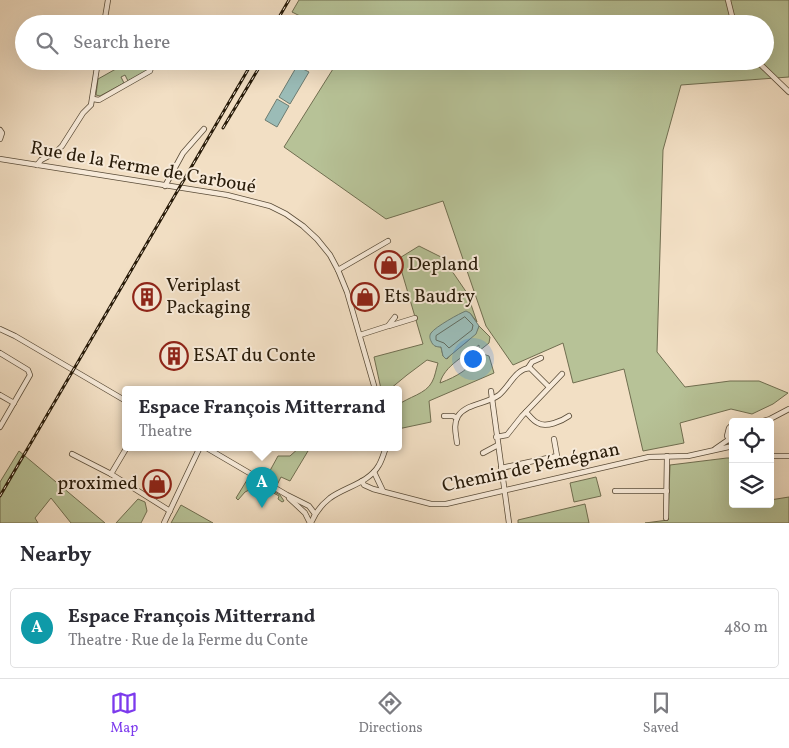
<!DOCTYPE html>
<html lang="en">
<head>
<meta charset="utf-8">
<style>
	:root { --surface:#fff; --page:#f7f7f7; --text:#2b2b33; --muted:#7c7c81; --line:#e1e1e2; --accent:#7c3aed }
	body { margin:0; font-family:Vollkorn,serif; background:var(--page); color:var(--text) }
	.controls { position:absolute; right:15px; bottom:15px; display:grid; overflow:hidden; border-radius:5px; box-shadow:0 5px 20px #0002 }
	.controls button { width:45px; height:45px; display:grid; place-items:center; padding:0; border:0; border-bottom:1px solid var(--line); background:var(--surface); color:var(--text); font:25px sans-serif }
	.you { position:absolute; left:472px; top:358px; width:18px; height:18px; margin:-12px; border:4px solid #fff; border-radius:50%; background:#1a73e8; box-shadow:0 0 0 8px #1a73e833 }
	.badge { display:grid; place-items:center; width:32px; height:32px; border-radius:50%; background:var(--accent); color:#fff; font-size:16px; font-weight:700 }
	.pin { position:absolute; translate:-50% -41px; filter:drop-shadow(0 1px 2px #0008) }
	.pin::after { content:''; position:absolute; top:26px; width:18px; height:15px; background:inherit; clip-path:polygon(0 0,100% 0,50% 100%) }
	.popup { position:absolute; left:122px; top:386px; width:280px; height:65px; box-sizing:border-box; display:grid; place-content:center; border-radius:5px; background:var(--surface); filter:drop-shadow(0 1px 4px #0005); font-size:16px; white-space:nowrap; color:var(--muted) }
	.popup b { font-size:19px; color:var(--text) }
	.popup::after { content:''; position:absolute; left:50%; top:100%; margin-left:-10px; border:10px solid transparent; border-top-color:var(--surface) }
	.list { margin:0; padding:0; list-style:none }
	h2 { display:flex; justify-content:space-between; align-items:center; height:65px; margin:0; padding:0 20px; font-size:21px }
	h2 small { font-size:16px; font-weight:400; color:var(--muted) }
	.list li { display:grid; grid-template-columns:32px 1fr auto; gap:15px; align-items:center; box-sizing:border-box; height:80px; margin:0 10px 10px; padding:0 10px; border:1px solid var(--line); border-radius:5px }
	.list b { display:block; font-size:19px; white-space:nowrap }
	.list p { margin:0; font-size:16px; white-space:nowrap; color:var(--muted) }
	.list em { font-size:16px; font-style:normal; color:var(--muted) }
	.icon { flex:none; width:28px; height:28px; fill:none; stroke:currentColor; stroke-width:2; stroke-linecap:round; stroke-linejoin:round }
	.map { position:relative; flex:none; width:789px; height:523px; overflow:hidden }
	.search { position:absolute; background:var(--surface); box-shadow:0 5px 20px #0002; left:15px; right:15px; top:15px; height:55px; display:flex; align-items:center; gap:12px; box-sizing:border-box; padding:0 18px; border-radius:28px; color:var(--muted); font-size:19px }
	.sheet { height:155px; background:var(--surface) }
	nav { display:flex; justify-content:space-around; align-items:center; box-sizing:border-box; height:70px; border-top:1px solid var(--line); background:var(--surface); font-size:14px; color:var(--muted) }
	nav a { display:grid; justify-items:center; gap:2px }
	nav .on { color:var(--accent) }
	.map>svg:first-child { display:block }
	.green { fill:#b7c297; stroke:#706e50 }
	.water { fill:#9bbcb7; stroke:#6d7c71 }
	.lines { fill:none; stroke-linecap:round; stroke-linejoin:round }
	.shore { stroke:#626c60; stroke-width:1 }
	.minor-casing { stroke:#5a4c38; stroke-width:6 }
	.minor { stroke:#f7ead9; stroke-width:4.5 }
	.rail-casing { stroke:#281b09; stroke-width:3 }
	.rail { stroke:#f7ead9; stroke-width:1; stroke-dasharray:4; stroke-linecap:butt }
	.labels { text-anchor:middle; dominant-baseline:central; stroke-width:4; stroke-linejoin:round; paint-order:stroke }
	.street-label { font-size:19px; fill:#281b09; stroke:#f7ead9 }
	.poi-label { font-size:19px; fill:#281b09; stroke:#f7ead9; text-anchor:start }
</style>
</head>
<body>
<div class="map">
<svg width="789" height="523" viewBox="0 0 789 523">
	<rect width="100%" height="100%" fill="#f2dfc4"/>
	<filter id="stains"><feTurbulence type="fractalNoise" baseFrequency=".004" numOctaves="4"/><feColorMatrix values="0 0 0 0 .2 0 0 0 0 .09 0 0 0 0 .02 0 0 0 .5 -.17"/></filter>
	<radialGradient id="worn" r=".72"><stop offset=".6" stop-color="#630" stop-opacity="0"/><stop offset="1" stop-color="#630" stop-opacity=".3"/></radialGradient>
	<g class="green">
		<polygon points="299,0 789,0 789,77 681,85 663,150 657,352 685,387 730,381 759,381 788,393 773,404 752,414 731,409 680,423 684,443 643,451 624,369 573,383 563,343 513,365 486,326 443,201 386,219 284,147 338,61 765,61 765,24 316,24 292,12"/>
		<polygon points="130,61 149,61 147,71 128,81 125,75 121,77 124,83 100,96 96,95 98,79"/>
		<path d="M419,246L443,258L467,293L477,322L470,313L435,346L441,347L443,356L447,359C457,347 474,340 479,326L490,337L489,343L479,351V345C466,355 444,366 440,383C458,376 470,369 480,353L489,356L494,373L429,401L431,422L398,429V405C408,397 426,394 432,382C435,377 436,369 438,363L427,360L407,375L390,389H381L374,357L423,344L398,259Z"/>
		<polygon points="300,447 308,451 290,481 281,477 277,485 266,478 278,456 290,456"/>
		<polygon points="19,451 105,523 71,523 51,498 35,518 38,523 0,523 0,482"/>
		<polygon points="727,458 733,458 733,504 770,504 770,500 789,497 789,523 645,523 668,520 670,465"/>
		<polygon points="596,477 601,496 574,502 570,483"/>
		<polygon points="250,478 280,495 284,501 282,502 278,499 279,496 259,485 245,492 238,500 236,498 247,480"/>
		<polygon points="138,499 145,502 147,511 141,523 116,523"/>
		<polygon points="585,504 589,523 518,523 518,520"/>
		<polygon points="181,505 213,523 171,523"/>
	</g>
	<g class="water">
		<polygon points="297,66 309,72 290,104 279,97"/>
		<polygon points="277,99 289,106 277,127 265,120"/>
		<path d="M466,311L470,313L479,326L476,334L446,359L443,356L441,347C436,347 433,346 431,341C430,339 429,336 431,333C435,327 460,313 466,311Z"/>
	</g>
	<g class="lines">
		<polygon class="shore" points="465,317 473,325 472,330 449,348 444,343 436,340 436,336"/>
		<defs>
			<g id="minor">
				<polyline points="728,0 734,24"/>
				<polyline points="104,24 108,0"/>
				<polyline points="757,61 789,92"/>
				<polyline points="93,99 99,100 150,71 153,61"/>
				<polyline points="0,130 2,133 0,139"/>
				<polyline points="0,159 227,195 270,206 286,214 303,226 317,239 330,255 338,270 347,292 375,389"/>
				<polyline points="37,165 41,160 56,152 62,146 83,113 91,105 98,61"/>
				<polyline points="165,186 183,153 204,129"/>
				<polyline points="338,270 388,241"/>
				<polyline points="389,326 415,318"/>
				<polyline points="0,329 15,336 126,401"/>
				<polyline points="360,335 388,326 395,317"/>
				<polyline points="0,353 28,370 30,375 0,427"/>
				<polyline points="528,368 532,362 541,358"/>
				<polyline points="491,391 509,523"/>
				<polyline points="0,395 14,403"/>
				<path d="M526,412C529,415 533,421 538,423C546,428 562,421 569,416"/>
				<polyline points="444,416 453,416 457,418"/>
				<polyline points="738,422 744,422"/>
				<polyline points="760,422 770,419 789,409"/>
				<polyline points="733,424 729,428 727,436 733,445"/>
				<polyline points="496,437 507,435 522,416 562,374"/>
				<path d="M457,443C456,434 453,425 458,416C467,403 487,404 499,395C510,386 515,369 530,368L549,387"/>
				<polyline points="127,447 111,474 170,511"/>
				<polyline points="205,447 287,495 309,506 315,514"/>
				<polyline points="715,449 728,440"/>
				<polyline points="483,453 498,445"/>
				<polyline points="72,454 111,474"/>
				<polyline points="770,456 789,456"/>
				<polyline points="501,468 557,456 554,439"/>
				<polyline points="374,472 383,491"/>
				<polyline points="362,481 364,485 373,489 431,504 446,504 649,457 688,456 733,446"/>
				<polyline points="615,491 667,491"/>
				<polyline points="289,498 305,513 310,523"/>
				<polyline points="666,518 667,456"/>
				<polyline points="164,523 200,447"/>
				<path d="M311,523C315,513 321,505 330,498C345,487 369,483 379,465C382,460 384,453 386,447"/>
			</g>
		</defs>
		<use href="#minor" class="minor-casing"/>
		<use href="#minor" class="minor"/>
		<defs>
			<g id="rail">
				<polyline points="275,24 289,0"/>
				<polyline points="223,128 263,61"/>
				<polyline points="0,496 253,61"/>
			</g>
		</defs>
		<use href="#rail" class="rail-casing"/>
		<use href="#rail" class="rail"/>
	</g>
	<defs>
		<symbol id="shop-ring" viewBox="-11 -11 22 22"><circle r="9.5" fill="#f7ead9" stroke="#8f2418" stroke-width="1.5"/><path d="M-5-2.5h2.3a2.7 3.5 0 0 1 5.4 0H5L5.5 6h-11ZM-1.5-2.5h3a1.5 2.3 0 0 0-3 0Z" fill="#8f2418"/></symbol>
		<symbol id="building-ring" viewBox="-11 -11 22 22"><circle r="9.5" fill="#f7ead9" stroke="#8f2418" stroke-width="1.5"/><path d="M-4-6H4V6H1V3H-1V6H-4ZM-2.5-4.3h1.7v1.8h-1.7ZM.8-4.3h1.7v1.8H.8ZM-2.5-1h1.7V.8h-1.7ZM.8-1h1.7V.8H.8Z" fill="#8f2418"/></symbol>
	</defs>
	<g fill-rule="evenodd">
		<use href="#shop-ring" x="373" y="249" width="32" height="32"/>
		<use href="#building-ring" x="131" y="281" width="32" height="32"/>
		<use href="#shop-ring" x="349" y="281" width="32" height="32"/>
		<use href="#building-ring" x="158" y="340" width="32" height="32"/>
		<use href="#shop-ring" x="141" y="468" width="32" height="32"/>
	</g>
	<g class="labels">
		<g class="street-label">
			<text transform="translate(143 168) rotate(10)">Rue de la Ferme de Carboué</text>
			<text transform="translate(531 468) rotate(-12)">Chemin de Pémégnan</text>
		</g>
		<g class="poi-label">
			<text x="408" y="265">Depland</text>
			<text x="166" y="286">Veriplast<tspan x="166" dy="22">Packaging</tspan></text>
			<text x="384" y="297">Ets Baudry</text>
			<text x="193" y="356">ESAT du Conte</text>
			<text x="138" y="484" text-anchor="end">proximed</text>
		</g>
	</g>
	<rect width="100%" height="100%" filter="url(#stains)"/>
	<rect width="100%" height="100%" fill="url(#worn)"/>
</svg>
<div class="controls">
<button><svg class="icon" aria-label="locate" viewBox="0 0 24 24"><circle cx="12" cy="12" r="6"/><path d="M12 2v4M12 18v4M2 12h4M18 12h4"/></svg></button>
<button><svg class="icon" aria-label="layers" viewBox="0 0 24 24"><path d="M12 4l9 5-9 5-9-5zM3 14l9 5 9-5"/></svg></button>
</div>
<div class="you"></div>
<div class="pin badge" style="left:262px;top:508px;background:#0f9aa8">A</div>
<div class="popup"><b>Espace François Mitterrand</b>Theatre</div>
<div class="search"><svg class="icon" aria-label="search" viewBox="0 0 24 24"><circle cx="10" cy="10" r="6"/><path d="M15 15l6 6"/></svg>Search here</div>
</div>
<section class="sheet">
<h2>Nearby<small></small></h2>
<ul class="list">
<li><span class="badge" style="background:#0f9aa8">A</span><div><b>Espace François Mitterrand</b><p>Theatre · Rue de la Ferme du Conte</p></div><em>480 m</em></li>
</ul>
</section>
<nav>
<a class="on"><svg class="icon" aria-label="map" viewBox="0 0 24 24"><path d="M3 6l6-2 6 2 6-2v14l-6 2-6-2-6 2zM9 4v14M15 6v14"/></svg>Map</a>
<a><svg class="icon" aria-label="directions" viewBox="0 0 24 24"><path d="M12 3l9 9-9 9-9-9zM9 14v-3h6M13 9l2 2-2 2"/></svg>Directions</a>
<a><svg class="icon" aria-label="saved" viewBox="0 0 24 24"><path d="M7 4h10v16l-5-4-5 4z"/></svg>Saved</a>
</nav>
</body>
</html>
